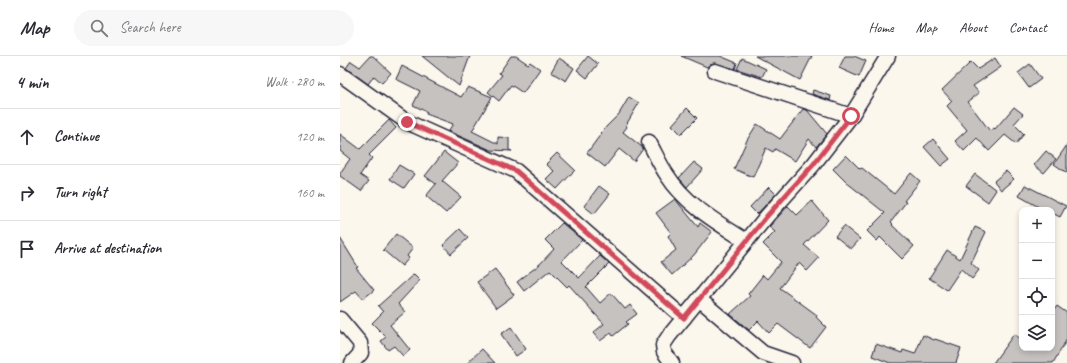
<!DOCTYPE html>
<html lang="en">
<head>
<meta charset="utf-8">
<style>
	:root { --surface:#fff; --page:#f7f7f7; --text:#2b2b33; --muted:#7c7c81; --line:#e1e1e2 }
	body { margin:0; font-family:Caveat,sans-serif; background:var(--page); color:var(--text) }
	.controls { position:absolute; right:12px; bottom:12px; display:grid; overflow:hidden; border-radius:8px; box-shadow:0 2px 6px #0003 }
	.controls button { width:36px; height:36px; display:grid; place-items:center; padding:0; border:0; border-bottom:1px solid var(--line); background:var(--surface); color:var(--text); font:20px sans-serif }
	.stop { position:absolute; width:12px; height:12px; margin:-9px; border:3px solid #d1495b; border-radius:50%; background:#fff }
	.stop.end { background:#d1495b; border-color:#fff; box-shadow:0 1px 4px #0008 }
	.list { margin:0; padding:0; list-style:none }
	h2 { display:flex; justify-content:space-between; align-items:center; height:52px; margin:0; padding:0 16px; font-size:17px }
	h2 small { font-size:13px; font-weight:400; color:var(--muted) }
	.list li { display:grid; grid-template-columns:26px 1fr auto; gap:12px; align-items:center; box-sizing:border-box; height:56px; padding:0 16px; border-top:1px solid var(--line) }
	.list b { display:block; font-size:15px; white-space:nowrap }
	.list em { font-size:13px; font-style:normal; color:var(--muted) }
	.icon { flex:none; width:22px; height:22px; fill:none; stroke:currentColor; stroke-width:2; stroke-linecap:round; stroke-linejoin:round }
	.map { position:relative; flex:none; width:727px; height:307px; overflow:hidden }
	header { display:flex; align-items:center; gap:24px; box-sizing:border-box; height:56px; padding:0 20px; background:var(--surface); border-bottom:1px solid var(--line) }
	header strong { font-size:19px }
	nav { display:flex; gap:22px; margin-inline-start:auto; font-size:14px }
	.search { width:280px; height:36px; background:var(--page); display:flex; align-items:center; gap:10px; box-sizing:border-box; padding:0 14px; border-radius:22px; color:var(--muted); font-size:15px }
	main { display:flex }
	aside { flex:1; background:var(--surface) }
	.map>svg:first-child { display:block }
	.building { fill:#c6c2c0; stroke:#22223b }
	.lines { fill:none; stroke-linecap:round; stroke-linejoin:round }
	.street-casing { stroke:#22223b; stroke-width:17 }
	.street { stroke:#fbf7ec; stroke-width:14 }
	.route { stroke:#d1495b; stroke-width:5 }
</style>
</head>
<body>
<header>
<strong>Map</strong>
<div class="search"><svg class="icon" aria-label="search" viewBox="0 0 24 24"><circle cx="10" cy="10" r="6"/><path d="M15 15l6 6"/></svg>Search here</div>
<nav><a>Home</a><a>Map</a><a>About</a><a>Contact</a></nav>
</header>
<main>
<aside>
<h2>4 min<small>Walk · 280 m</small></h2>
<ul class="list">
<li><svg class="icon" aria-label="ahead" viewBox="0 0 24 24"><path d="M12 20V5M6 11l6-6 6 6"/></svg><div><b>Continue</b></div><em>120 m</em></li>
<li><svg class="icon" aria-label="right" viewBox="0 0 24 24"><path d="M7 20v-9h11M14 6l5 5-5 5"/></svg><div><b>Turn right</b></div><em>160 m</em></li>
<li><svg class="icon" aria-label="arrive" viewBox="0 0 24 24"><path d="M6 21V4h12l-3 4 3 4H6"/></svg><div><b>Arrive at destination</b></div></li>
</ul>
</aside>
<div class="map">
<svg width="727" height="307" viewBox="0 0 727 307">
	<rect width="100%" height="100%" fill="#fbf7ec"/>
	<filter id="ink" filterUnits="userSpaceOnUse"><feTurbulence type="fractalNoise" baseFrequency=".025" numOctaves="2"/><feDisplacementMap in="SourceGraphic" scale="8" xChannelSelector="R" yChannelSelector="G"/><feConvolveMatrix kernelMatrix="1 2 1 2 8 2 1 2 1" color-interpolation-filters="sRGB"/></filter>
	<g filter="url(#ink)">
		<g class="building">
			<polygon points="30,0 33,0 51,17 42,27 34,20 28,28 6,12 11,5 20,11"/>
			<polygon points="82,0 130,0 119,30"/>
			<polygon points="171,0 176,0 188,8 190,6 200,13 183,37 171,29 159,45 148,36 162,19 159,17"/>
			<polygon points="248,0 258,8 247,22 237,14"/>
			<polygon points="341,0 380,0 397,7 395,13 374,7 370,8 367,11"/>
			<polygon points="415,0 472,0 460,24"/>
			<polygon points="505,0 514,0 526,5 519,21 499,12"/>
			<polygon points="219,2 234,12 226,25 211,16"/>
			<polygon points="402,2 426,13 422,21 397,13"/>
			<polygon points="655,2 661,11 633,30 639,37 628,46 650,75 654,72 655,73 674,51 683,58 674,68 684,78 676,88 665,79 649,95 637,82 624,95 615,85 627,74 607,50 612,45 602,34 631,6 638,13"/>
			<polygon points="690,8 701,23 689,32 678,17"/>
			<polygon points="62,10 121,41 128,31 152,41 132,75 158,88 158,81 169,82 169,94 172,95 151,94 108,75 113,68 86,58 87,56 73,49 80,35 56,23"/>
			<polygon points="473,34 491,40 490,44 472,38"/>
			<polygon points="289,41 299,47 286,69 287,71 283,76 302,91 303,93 294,105 279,93 265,111 247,97 261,78 260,77 279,58"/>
			<polygon points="347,52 357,62 341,78 332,69"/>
			<polygon points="463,53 467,54 487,78 476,91 469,83 455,105 435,93 433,96 426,92 413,121 394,113 407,84 417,68 440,83"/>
			<polygon points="49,64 56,72 29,99 32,102 20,119 29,125 21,135 0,120 0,117 10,103 0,95 0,78 20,93"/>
			<polygon points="593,83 610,103 601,110 584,91"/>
			<polygon points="727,89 727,117 714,108"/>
			<polygon points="706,95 716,103 704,117 694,109"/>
			<polygon points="104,96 118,107 102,125 121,141 106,157 86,140 96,128 85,120"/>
			<polygon points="217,97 235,114 217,133 206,123 214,115 206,108"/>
			<polygon points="506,99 520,113 522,112 554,138 571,117 580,125 564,145 566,146 551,166 553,168 552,169 574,190 562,203 540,181 537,185 527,175 545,157 506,126 493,113"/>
			<polygon points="354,106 363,113 347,131 339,122"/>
			<polygon points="59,109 74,118 64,132 50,123"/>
			<polygon points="666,115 674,123 661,134 654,125"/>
			<polygon points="635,118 656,134 648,146 626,130"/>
			<polygon points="685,129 726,150 720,161 712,157 712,154 704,154 679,140"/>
			<polygon points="259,130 270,138 254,158 244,150"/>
			<polygon points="429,131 436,138 417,158 410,151"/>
			<polygon points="335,143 358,171 360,167 372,176 354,199 332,219 321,206 336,194 328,180 331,177 316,157"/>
			<polygon points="472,145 488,164 464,189 479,202 467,215 459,207 440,232 477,259 476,261 486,271 470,292 438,268 429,277 418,265 409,274 390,258 410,240 408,238 423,219 427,223 441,206 423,188 435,176 429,171 448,150 457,159"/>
			<polygon points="222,167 242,184 222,205 239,222 260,200 269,208 246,231 260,247 271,237 285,253 290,249 297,258 286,266 288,268 273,280 271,277 260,285 253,277 264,268 229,229 227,231 210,214 184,235 177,226 200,208 214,193 205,184"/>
			<polygon points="504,170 520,183 511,193 495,180"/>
			<polygon points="635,171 646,176 631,207 639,214 632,223 621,213 607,234 589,222 607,194 620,203"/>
			<polygon points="120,173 128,182 111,198 103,189"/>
			<polygon points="56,178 73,192 67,200 69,202 62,210 43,194"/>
			<polygon points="0,182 18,211 16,212 34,234 23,243 16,235 0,246"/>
			<polygon points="155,213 174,239 156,252 137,226"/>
			<polygon points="74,218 80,224 58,248 65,256 50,269 70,294 63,300 54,290 48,294 41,285 46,281 32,267 43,256 38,250"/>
			<polygon points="717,250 727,257 727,283 713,307 653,307 674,278 682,284 682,292 712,292 712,257"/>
			<polygon points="171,271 186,293 176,300 161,278"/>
			<polygon points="583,279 594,284 595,283 621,292 616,307 550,307 532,300 536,288 562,297 563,294 575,298"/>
			<polygon points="142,293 155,307 127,307"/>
		</g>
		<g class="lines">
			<defs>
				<g id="street">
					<polyline points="375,15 511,60"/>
					<polyline points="0,18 67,66 176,115 344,262"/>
					<path d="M309,86C315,97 320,109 327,119C346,149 377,166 406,185"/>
					<polyline points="359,243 423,297 452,307"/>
					<polyline points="0,263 20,287 21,297 12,307"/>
					<polyline points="332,307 324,296 323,289 329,280 427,160 473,109 511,60 548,0"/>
				</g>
			</defs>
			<use href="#street" class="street-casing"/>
			<use href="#street" class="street"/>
		</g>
	</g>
	<g class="lines" filter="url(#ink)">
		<polyline class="route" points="67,66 176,115 344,262 427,160 473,109 511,60"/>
	</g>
</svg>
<div class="controls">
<button>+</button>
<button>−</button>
<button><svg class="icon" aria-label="locate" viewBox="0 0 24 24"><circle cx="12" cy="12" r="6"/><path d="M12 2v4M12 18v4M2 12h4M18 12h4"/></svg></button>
<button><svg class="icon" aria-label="layers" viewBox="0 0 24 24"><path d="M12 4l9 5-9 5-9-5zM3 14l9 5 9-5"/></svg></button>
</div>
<div class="stop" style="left:511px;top:60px"></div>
<div class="stop end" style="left:67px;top:66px"></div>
</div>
</main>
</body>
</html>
